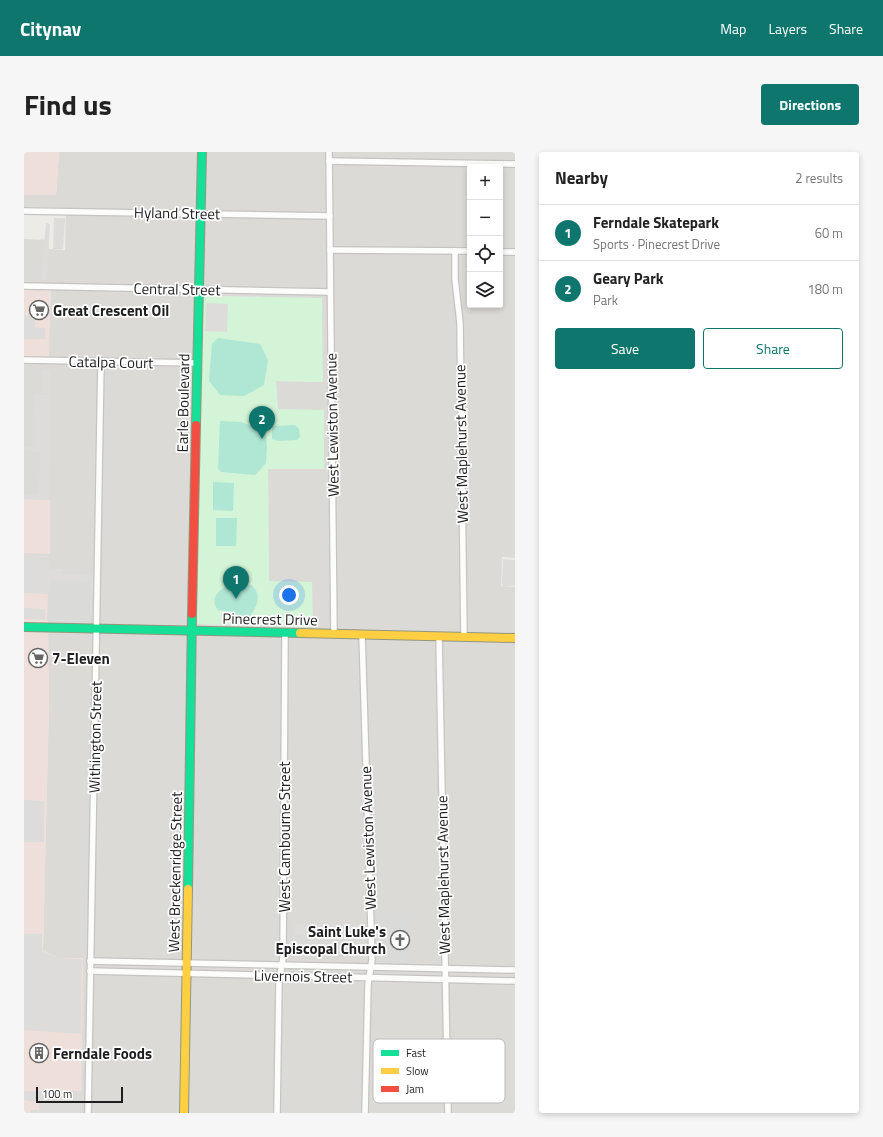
<!DOCTYPE html>
<html lang="en">
<head>
<meta charset="utf-8">
<style>
	:root { --surface:#fff; --page:#f6f6f6; --text:#222; --muted:#767676; --line:#e0e0e0; --accent:#0f766e }
	body { margin:0; font-family:"Titillium Web",sans-serif; background:var(--page); color:var(--text) }
	.controls { position:absolute; right:12px; top:12px; display:grid; overflow:hidden; border-radius:4px; box-shadow:0 2px 6px #0003 }
	.controls button { width:36px; height:36px; display:grid; place-items:center; padding:0; border:0; border-bottom:1px solid var(--line); background:var(--surface); color:var(--text); font:20px sans-serif }
	.scale { position:absolute; left:12px; bottom:10px; width:87px; box-sizing:border-box; padding-left:4px; border:2px solid #1e1e1e; border-top:0; font-size:11px; line-height:14px; white-space:nowrap; color:#1e1e1e; -webkit-text-stroke:3px #fff; paint-order:stroke }
	.you { position:absolute; left:265px; top:443px; width:14px; height:14px; margin:-10px; border:3px solid #fff; border-radius:50%; background:#1a73e8; box-shadow:0 0 0 6px #1a73e833 }
	.badge { display:grid; place-items:center; width:26px; height:26px; border-radius:50%; background:var(--accent); color:#fff; font-size:13px; font-weight:700 }
	.pin { position:absolute; translate:-50% -33px; filter:drop-shadow(0 1px 2px #0008) }
	.pin::after { content:''; position:absolute; top:21px; width:14px; height:12px; background:inherit; clip-path:polygon(0 0,100% 0,50% 100%) }
	.list { margin:0; padding:0; list-style:none }
	h2 { display:flex; justify-content:space-between; align-items:center; height:52px; margin:0; padding:0 16px; font-size:17px }
	h2 small { font-size:13px; font-weight:400; color:var(--muted) }
	.list li { display:grid; grid-template-columns:26px 1fr auto; gap:12px; align-items:center; box-sizing:border-box; height:56px; padding:0 16px; border-top:1px solid var(--line) }
	.list b { display:block; font-size:15px; white-space:nowrap }
	.list p { margin:0; font-size:13px; white-space:nowrap; color:var(--muted) }
	.list em { font-size:13px; font-style:normal; color:var(--muted) }
	.actions { display:flex; gap:8px; padding:12px 16px }
	.actions a { flex:1; padding:9px 0; border:1px solid var(--accent); border-radius:4px; text-align:center; font-size:14px; color:var(--accent) }
	.actions .main { background:var(--accent); color:#fff }
	.icon { flex:none; width:22px; height:22px; fill:none; stroke:currentColor; stroke-width:2; stroke-linecap:round; stroke-linejoin:round }
	.map { position:relative; flex:none; width:491px; height:961px; overflow:hidden; border-radius:4px }
	header { display:flex; align-items:center; gap:24px; box-sizing:border-box; height:56px; padding:0 20px; background:var(--accent); color:#fff }
	header strong { font-size:19px }
	nav { display:flex; gap:22px; margin-inline-start:auto; font-size:14px }
	.intro { display:flex; align-items:center; justify-content:space-between; box-sizing:border-box; height:96px; padding:0 24px }
	h1 { margin:0; font-size:28px }
	.button { padding:10px 18px; border-radius:4px; background:var(--accent); color:#fff; font-size:14px; font-weight:700 }
	main { display:flex; gap:24px; padding:0 24px }
	aside { flex:1; background:var(--surface); border-radius:4px; box-shadow:0 2px 6px #0003 }
	.map>svg:first-child { display:block }
	.residential { fill:#dbdad7; fill-rule:evenodd }
	.commercial { fill:#efdfda }
	.religious { fill:#dadad8 }
	.park { fill:#d3f4d7 }
	.pitch { fill:#afe6d4 }
	.parking { fill:#dddcda }
	.lines { fill:none; stroke-linecap:round; stroke-linejoin:round }
	.street-casing { stroke:#c5c4c2; stroke-width:8 }
	.fast-casing { stroke:#92977d; stroke-width:10 }
	.slow-casing { stroke:#92977d; stroke-width:10 }
	.jam-casing { stroke:#92977d; stroke-width:10 }
	.street { stroke:#fcfcfb; stroke-width:5.5 }
	.fast { stroke:#16e098; stroke-width:8 }
	.slow { stroke:#ffcf43; stroke-width:8 }
	.jam { stroke:#f24e42; stroke-width:8 }
	.labels { text-anchor:middle; dominant-baseline:central; stroke-width:3.5; stroke-linejoin:round; paint-order:stroke }
	.street-label { font-size:15px; fill:#1e1e1e; stroke:#fff }
	.poi-label { font-size:15px; font-weight:bold; fill:#1e1e1e; stroke:#fff; text-anchor:start }
	.key { fill:#fff; stroke:#bcbcbc; stroke-width:1 }
	.key-label { font-size:11px; fill:#1e1e1e }
</style>
</head>
<body>
<header>
<strong>Citynav</strong>
<nav><a>Map</a><a>Layers</a><a>Share</a></nav>
</header>
<div class="intro"><h1>Find us</h1><a class="button">Directions</a></div>
<main>
<div class="map">
<svg width="491" height="961" viewBox="0 0 491 961">
	<rect width="100%" height="100%" fill="#ecebe6"/>
	<path class="residential" d="M35,0H491V406L478,405L477,434L491,435V961H57L59,807L35,806L19,799L25,549L23,468L67,469L69,422H45V418L26,417V349L0,347V212H24L27,132L0,131V87L25,88V97L41,98L42,56L0,55V43H32ZM446,15H476V153H446ZM179,144L241,145L299,230L252,229L253,257L300,317L244,316L245,429L289,475L172,472Z"/>
	<g class="commercial">
		<polygon points="0,0 35,0 32,43 0,43"/>
		<polygon points="0,137 26,138 25,205 0,205"/>
		<polygon points="0,347 26,348 26,402 0,401"/>
		<polygon points="0,441 24,442 25,549 19,798 35,806 59,806 57,961 0,961"/>
	</g>
	<g class="religious">
		<polygon points="0,401 26,402 26,417 45,418 45,422 69,422 67,469 23,468 24,442 0,441"/>
		<polygon points="386,761 386,814 354,813 351,810 350,762"/>
		<polygon points="268,771 339,773 340,807 267,805"/>
	</g>
	<polygon class="park" points="179,144 298,146 299,230 252,229 254,257 300,258 300,317 244,317 245,429 288,430 289,475 172,472"/>
	<g class="pitch">
		<polygon points="194,186 236,192 244,208 240,233 220,244 196,243 185,229 188,192"/>
		<polygon points="196,269 217,270 241,279 243,295 242,311 231,323 197,320 194,316"/>
		<polygon points="271,273 275,277 276,285 273,288 254,289 248,287 248,275 251,274"/>
		<polygon points="189,330 210,331 209,359 189,358"/>
		<polygon points="192,366 213,366 212,394 192,394"/>
		<path d="M218,431L227,433C239,442 233,455 225,465L216,467L209,460L194,458C182,442 204,431 218,431Z"/>
	</g>
	<g class="parking">
		<polygon points="30,66 41,66 39,97 29,97"/>
		<polygon points="22,71 26,72 23,128 17,128"/>
		<polygon points="182,151 204,152 203,180 181,179"/>
		<polygon points="0,163 9,164 11,166 11,175 21,176 21,187 0,187"/>
		<rect x="18" y="218" width="9" height="23"/>
		<polygon points="10,242 26,243 25,348 0,347 0,343 15,343 16,300 0,299 0,295 9,295"/>
		<polygon points="0,402 25,403 25,418 39,418 39,422 65,423 65,429 26,428 25,441 0,441"/>
		<polygon points="479,407 491,408 491,434 478,434"/>
		<polygon points="0,456 21,457 21,468 0,467"/>
		<polygon points="0,648 20,649 20,690 0,690"/>
		<polygon points="271,772 338,774 339,785 270,782"/>
		<polygon points="0,782 18,782 18,799 35,806 58,807 57,882 0,878"/>
		<polygon points="0,939 58,939 57,961 7,961 7,958 15,958 15,948 11,948 10,950 0,948"/>
	</g>
	<g class="lines">
		<defs>
			<g id="street">
				<polyline points="305,0 310,482"/>
				<polyline points="305,9 491,12"/>
				<polyline points="0,59 306,64"/>
				<polyline points="306,98 446,99"/>
				<polyline points="431,99 431,127 436,171 440,485"/>
				<polyline points="476,100 491,100"/>
				<polyline points="0,134 306,140"/>
				<polyline points="0,208 174,211"/>
				<polyline points="338,482 348,808 344,832 341,961"/>
				<polyline points="415,484 424,961"/>
				<polyline points="66,809 491,818"/>
				<polyline points="66,819 491,829"/>
				<polyline points="64,961 77,209"/>
				<polyline points="253,961 255,830 259,806 261,481"/>
			</g>
			<g id="fast">
				<polyline points="172,273 178,0"/>
				<polyline points="0,475 276,481"/>
				<polyline points="164,737 168,462"/>
			</g>
			<g id="slow">
				<polyline points="276,481 491,486"/>
				<polyline points="160,961 164,737"/>
			</g>
			<polyline id="jam" points="168,462 172,273"/>
		</defs>
		<use href="#street" class="street-casing"/>
		<use href="#fast" class="fast-casing"/>
		<use href="#slow" class="slow-casing"/>
		<use href="#jam" class="jam-casing"/>
		<use href="#street" class="street"/>
		<use href="#fast" class="fast"/>
		<use href="#slow" class="slow"/>
		<use href="#jam" class="jam"/>
	</g>
	<defs>
		<symbol id="supermarket-ring" viewBox="-11 -11 22 22"><circle r="9.5" fill="#fff" stroke="#666664" stroke-width="1.5"/><path d="M-6-5.5h2.5l.6 2H6L4.5 2H-2.5L-4.4-4H-6ZM-1.5 3.2a1.3 1.3 0 1 0 .1 0ZM3 3.2a1.3 1.3 0 1 0 .1 0Z" fill="#666664"/></symbol>
		<symbol id="church-ring" viewBox="-11 -11 22 22"><circle r="9.5" fill="#fff" stroke="#666664" stroke-width="1.5"/><path d="M-1.2-6h2.4v3.5h3.3v2.4h-3.3V6h-2.4V-.1h-3.3v-2.4h3.3Z" fill="#666664"/></symbol>
		<symbol id="building-ring" viewBox="-11 -11 22 22"><circle r="9.5" fill="#fff" stroke="#666664" stroke-width="1.5"/><path d="M-4-6H4V6H1V3H-1V6H-4ZM-2.5-4.3h1.7v1.8h-1.7ZM.8-4.3h1.7v1.8H.8ZM-2.5-1h1.7V.8h-1.7ZM.8-1h1.7V.8H.8Z" fill="#666664"/></symbol>
	</defs>
	<g fill-rule="evenodd">
		<use href="#supermarket-ring" x="4" y="147" width="22" height="22"/>
		<use href="#supermarket-ring" x="3" y="495" width="22" height="22"/>
		<use href="#church-ring" x="365" y="777" width="22" height="22"/>
		<use href="#building-ring" x="4" y="890" width="22" height="22"/>
	</g>
	<g class="labels">
		<g class="street-label">
			<text transform="translate(153 61) rotate(1)">Hyland Street</text>
			<text transform="translate(153 137) rotate(1)">Central Street</text>
			<text transform="translate(87 210) rotate(1)">Catalpa Court</text>
			<text transform="translate(159 251) rotate(-89)">Earle Boulevard</text>
			<text transform="translate(308 273) rotate(-91)">West Lewiston Avenue</text>
			<text transform="translate(437 292) rotate(-91)">West Maplehurst Avenue</text>
			<text transform="translate(246 467) rotate(1)">Pinecrest Drive</text>
			<text transform="translate(71 585) rotate(-89)">Withington Street</text>
			<text transform="translate(260 685) rotate(-90)">West Cambourne Street</text>
			<text transform="translate(344 686) rotate(-92)">West Lewiston Avenue</text>
			<text transform="translate(151 720) rotate(-89)">West Breckenridge Street</text>
			<text transform="translate(419 723) rotate(-91)">West Maplehurst Avenue</text>
			<text transform="translate(279 824) rotate(1)">Livernois Street</text>
		</g>
		<g class="poi-label">
			<text x="29" y="158">Great Crescent Oil</text>
			<text x="28" y="506">7-Eleven</text>
			<text x="362" y="779" text-anchor="end">Saint Luke's<tspan x="362" dy="17">Episcopal Church</tspan></text>
			<text x="29" y="901">Ferndale Foods</text>
		</g>
	</g>
	<rect x="349" y="887" width="132" height="64" rx="6" class="key"/>
	<rect x="357" y="898" width="18" height="6" fill="#16e098"/>
	<rect x="357" y="916" width="18" height="6" fill="#ffcf43"/>
	<rect x="357" y="934" width="18" height="6" fill="#f24e42"/>
	<g class="key-label">
		<text x="382" y="905">Fast</text>
		<text x="382" y="923">Slow</text>
		<text x="382" y="941">Jam</text>
	</g>
</svg>
<div class="controls">
<button>+</button>
<button>−</button>
<button><svg class="icon" aria-label="locate" viewBox="0 0 24 24"><circle cx="12" cy="12" r="6"/><path d="M12 2v4M12 18v4M2 12h4M18 12h4"/></svg></button>
<button><svg class="icon" aria-label="layers" viewBox="0 0 24 24"><path d="M12 4l9 5-9 5-9-5zM3 14l9 5 9-5"/></svg></button>
</div>
<div class="scale">100 m</div>
<div class="you"></div>
<div class="pin badge" style="left:212px;top:447px">1</div>
<div class="pin badge" style="left:238px;top:287px">2</div>
</div>
<aside>
<h2>Nearby<small>2 results</small></h2>
<ul class="list">
<li><span class="badge">1</span><div><b>Ferndale Skatepark</b><p>Sports · Pinecrest Drive</p></div><em>60 m</em></li>
<li><span class="badge">2</span><div><b>Geary Park</b><p>Park</p></div><em>180 m</em></li>
</ul>
<div class="actions"><a class="main">Save</a><a>Share</a></div>
</aside>
</main>
</body>
</html>
